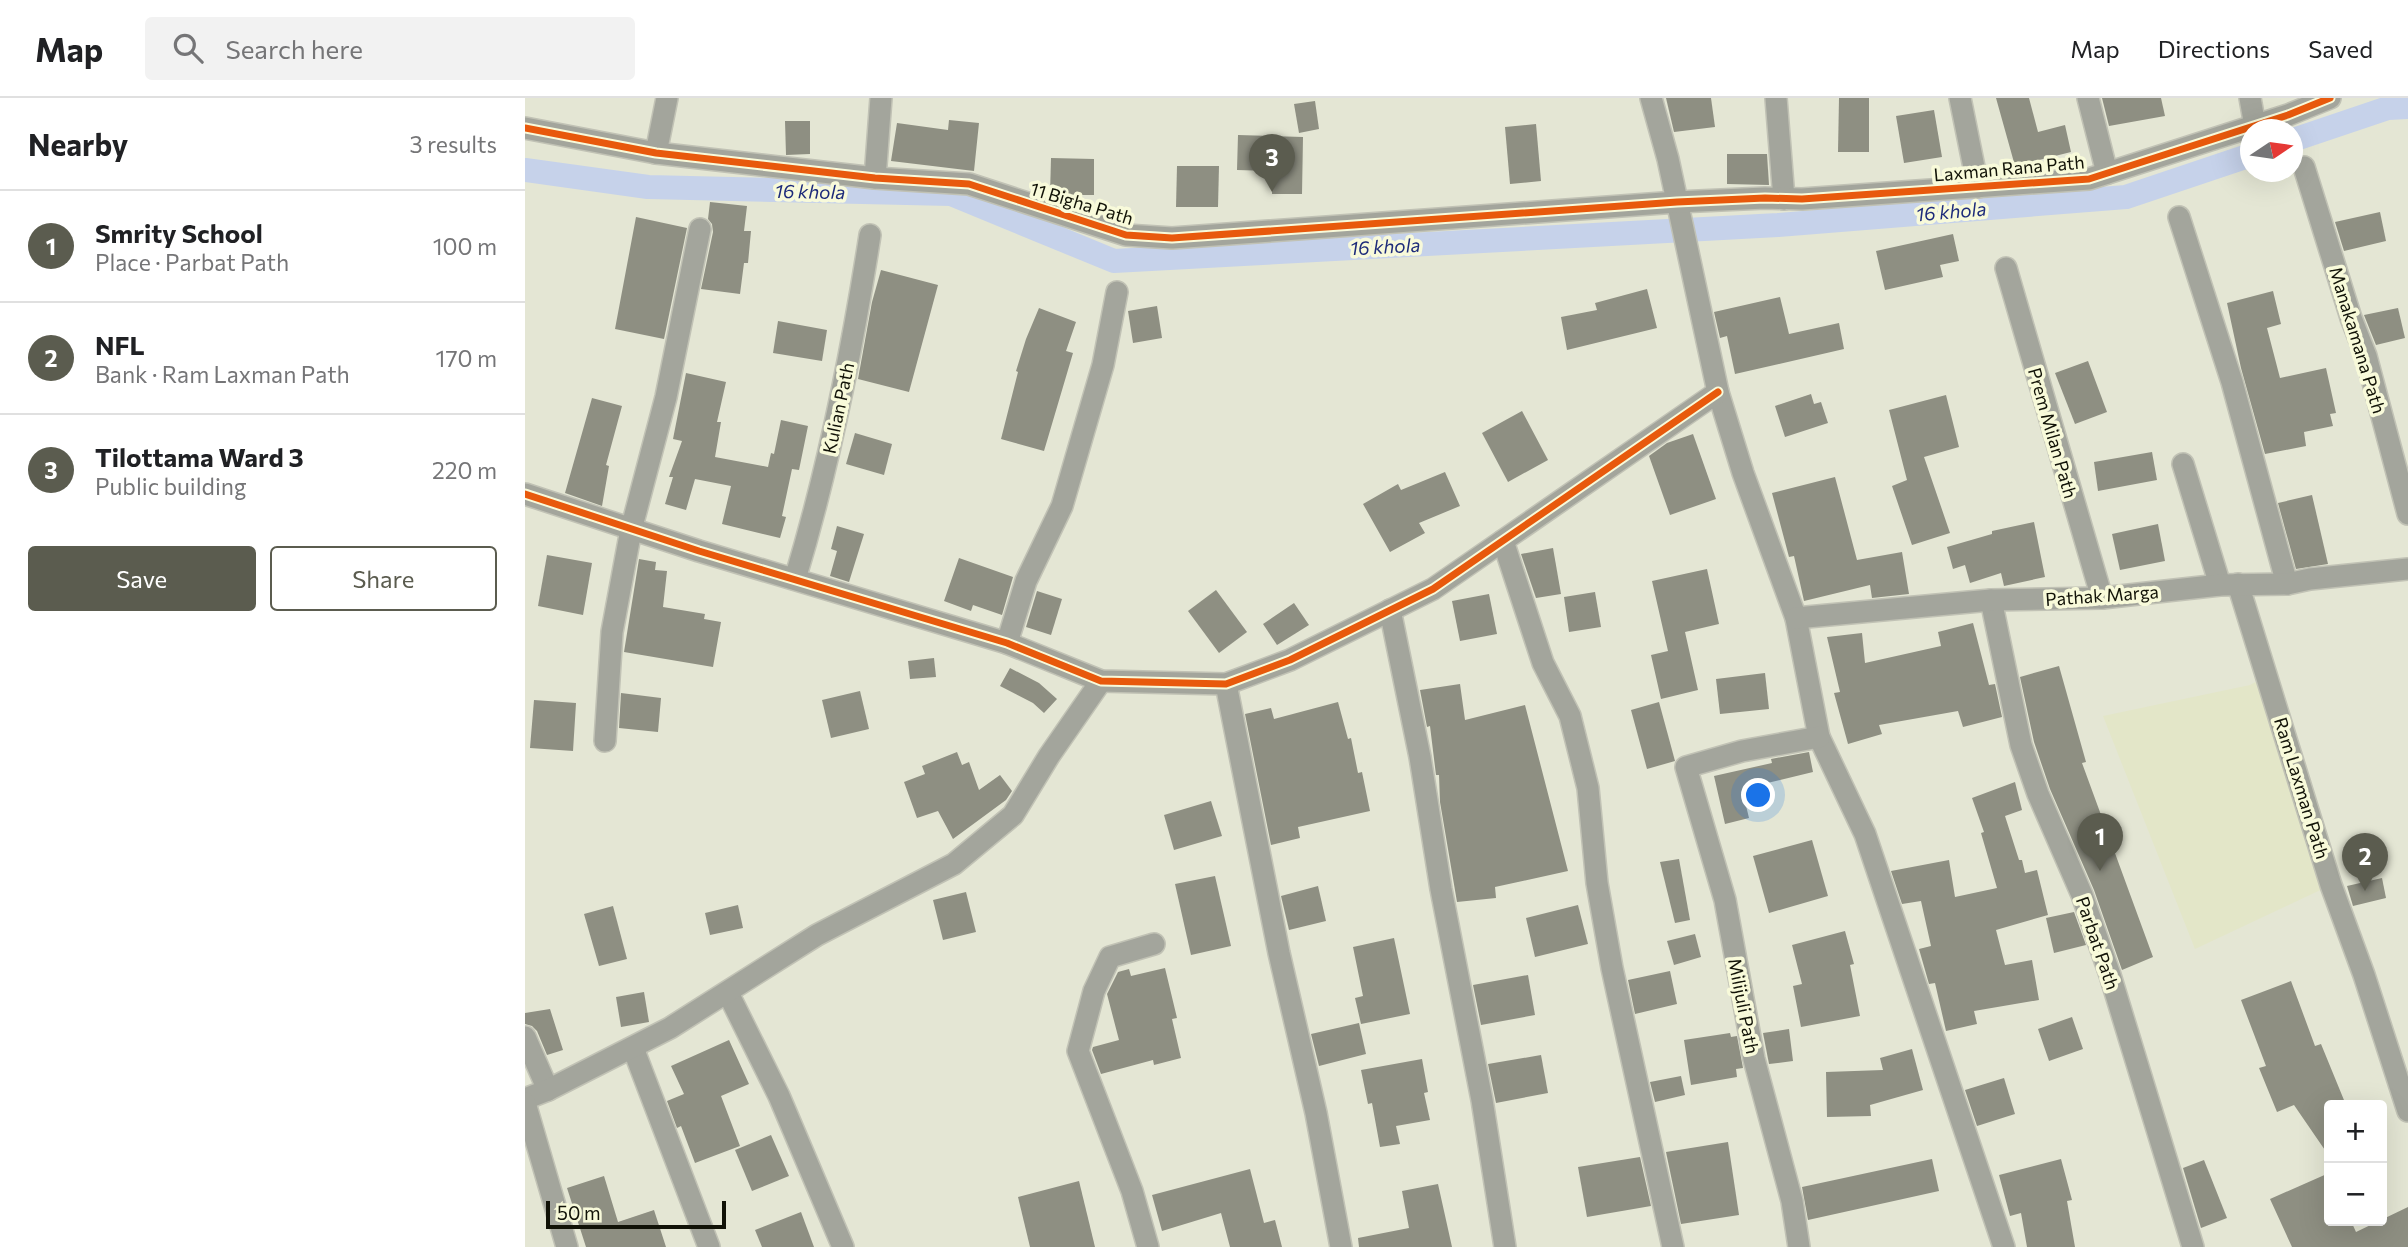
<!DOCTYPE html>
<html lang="en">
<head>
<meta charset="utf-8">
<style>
	:root { --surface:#fff; --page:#f2f2f2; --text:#202124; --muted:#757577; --line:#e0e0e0; --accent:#5b5c4f }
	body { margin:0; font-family:Commissioner,sans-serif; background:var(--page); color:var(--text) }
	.controls { position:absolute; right:21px; bottom:21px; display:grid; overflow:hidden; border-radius:7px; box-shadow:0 7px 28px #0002 }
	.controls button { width:63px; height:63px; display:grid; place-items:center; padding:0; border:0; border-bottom:2px solid var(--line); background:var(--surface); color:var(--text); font:35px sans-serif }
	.compass { position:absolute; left:1715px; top:21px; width:63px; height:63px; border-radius:50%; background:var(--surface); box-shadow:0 7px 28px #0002; rotate:77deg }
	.scale { position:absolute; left:21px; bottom:18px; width:180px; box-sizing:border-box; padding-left:7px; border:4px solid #111207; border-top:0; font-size:19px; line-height:24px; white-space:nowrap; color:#111207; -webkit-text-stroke:5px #f8fada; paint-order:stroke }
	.you { position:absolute; left:1234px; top:698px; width:24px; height:24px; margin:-18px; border:5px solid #fff; border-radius:50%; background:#1a73e8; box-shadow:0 0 0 10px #1a73e833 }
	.badge { display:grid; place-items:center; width:46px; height:46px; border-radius:50%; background:var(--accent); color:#fff; font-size:23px; font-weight:700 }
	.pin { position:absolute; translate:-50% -58px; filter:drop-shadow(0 2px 4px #0008) }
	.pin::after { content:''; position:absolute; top:37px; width:24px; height:21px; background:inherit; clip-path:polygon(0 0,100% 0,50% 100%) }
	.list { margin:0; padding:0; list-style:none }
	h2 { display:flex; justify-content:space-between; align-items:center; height:91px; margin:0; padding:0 28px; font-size:30px }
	h2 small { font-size:23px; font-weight:400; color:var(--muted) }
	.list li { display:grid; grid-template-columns:46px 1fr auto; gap:21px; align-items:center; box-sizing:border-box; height:112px; padding:0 28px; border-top:2px solid var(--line) }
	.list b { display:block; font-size:26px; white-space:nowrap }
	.list p { margin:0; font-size:23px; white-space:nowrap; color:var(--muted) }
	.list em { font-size:23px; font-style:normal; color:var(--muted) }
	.actions { display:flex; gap:14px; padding:21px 28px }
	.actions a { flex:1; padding:16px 0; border:2px solid var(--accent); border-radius:7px; text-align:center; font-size:24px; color:var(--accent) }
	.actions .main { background:var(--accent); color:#fff }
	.icon { flex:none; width:38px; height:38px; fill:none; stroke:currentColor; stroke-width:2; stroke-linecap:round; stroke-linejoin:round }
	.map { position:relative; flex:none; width:1883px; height:1149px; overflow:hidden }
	header { display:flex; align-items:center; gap:42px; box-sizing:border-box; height:98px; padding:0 35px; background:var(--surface); border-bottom:2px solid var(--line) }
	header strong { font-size:33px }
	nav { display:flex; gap:38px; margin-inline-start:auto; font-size:24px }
	.search { width:490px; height:63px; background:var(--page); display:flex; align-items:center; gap:18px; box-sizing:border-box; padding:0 24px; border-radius:7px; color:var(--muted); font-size:26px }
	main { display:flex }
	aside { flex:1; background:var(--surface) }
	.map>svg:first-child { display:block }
	.built { fill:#e3e6c8 }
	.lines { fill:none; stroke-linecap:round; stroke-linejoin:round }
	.canal { stroke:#c6d2ea; stroke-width:24 }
	.building { fill:#8e8f82 }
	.minor-casing { stroke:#c1c2b5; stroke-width:24 }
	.minor { stroke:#a3a59c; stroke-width:21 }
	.cycleway-casing { stroke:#f8fada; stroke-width:11 }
	.cycleway { stroke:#e8590c; stroke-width:7 }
	.labels { text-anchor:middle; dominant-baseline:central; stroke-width:7; stroke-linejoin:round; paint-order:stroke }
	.street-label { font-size:18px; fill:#111207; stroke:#f8fada }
	.water-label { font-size:19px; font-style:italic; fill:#1d2b7a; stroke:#f8fada }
</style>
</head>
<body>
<header>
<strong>Map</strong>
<div class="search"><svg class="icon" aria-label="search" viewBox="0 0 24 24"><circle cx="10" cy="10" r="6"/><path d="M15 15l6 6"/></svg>Search here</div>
<nav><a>Map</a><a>Directions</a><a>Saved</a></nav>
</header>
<main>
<aside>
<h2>Nearby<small>3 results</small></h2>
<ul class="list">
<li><span class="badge">1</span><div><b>Smrity School</b><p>Place · Parbat Path</p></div><em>100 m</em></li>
<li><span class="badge">2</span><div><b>NFL</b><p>Bank · Ram Laxman Path</p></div><em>170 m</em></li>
<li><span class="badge">3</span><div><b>Tilottama Ward 3</b><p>Public building</p></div><em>220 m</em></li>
</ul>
<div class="actions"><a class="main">Save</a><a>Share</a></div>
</aside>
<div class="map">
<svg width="1883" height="1149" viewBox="0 0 1883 1149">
	<rect width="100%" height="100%" fill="#e4e6d4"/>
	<polygon class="built" points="1742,578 1806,787 1670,851 1578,618 1725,587"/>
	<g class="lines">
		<g class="canal">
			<polyline points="1768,42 1863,10 1883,9"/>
			<polyline points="0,72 123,89 426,96 589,163 1253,127 1601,99 1726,57"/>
		</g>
	</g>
	<g class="building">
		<polygon points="1141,0 1186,0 1190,29 1149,34"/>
		<polygon points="1314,0 1344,0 1344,54 1313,54"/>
		<polygon points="1471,0 1504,0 1513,34 1540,27 1546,54 1490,68"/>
		<polygon points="1577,0 1636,0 1640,18 1584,28"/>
		<polygon points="790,3 794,31 774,35 769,6"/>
		<polygon points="1409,12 1417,59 1379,65 1371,18"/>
		<polygon points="424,22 454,25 449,73 366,63 372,25 423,32"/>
		<polygon points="260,23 285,23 285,56 261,57"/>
		<polygon points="1011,26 1016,83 985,86 980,29"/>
		<polygon points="713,37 778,39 777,96 747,96 747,73 712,72"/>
		<polygon points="1202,56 1242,56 1244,87 1202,86"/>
		<polygon points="526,60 569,61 569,97 525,97"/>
		<polygon points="652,68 694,68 693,109 651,109"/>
		<polygon points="185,104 222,108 219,133 226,133 223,165 219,165 215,196 176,191 188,134 187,126 183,121"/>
		<polygon points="1855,114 1861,143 1819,153 1810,124"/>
		<polygon points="111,119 162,130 139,241 90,231"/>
		<polygon points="1428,136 1434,163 1415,167 1418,179 1360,192 1351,153"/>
		<polygon points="356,172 413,187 384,294 333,281 347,204"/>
		<polygon points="1122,191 1132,230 1042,252 1036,219 1072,212 1070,205"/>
		<polygon points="1748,193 1756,226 1742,230 1755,280 1801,270 1811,315 1805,316 1808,328 1779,334 1781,348 1740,356 1716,270 1702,205"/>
		<polygon points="1255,199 1264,236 1314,225 1319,251 1210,276 1202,238 1195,240 1189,214"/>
		<polygon points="632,208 637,240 608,245 603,213"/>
		<polygon points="514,210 551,224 541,253 548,255 519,353 476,341 493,274 491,273 501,241"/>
		<polygon points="1873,210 1880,240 1851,247 1839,217"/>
		<polygon points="253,223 302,232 297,263 248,255"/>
		<polygon points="1563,263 1582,314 1550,326 1530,275"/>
		<polygon points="161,275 201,284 192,324 196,324 190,359 243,369 246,355 249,356 256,322 283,328 274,372 267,371 257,418 261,419 255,440 197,426 206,388 170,381 161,412 140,406 148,379 144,379 157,343 148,341"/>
		<polygon points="1286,296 1289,306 1296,304 1303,325 1260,339 1250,308"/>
		<polygon points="1421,297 1434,349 1399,359 1425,435 1387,447 1367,388 1382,382 1364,312"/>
		<polygon points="67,300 97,308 81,367 84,368 77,408 40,395"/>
		<polygon points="997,313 1023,362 983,384 957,335"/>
		<polygon points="330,335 367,346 359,377 321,366"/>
		<polygon points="1168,336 1191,401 1145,417 1124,358 1142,345"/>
		<polygon points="1627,354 1632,382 1573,393 1569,364"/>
		<polygon points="920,374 935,408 894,425 900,435 865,454 838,406 873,386 876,392"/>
		<polygon points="1310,379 1332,462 1377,454 1384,496 1347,500 1345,487 1279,503 1269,458 1264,459 1247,395"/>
		<polygon points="1787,397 1803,466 1771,471 1753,405"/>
		<polygon points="1509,424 1520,479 1479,488 1476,475 1445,485 1440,467 1428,471 1422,449 1467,436 1467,433"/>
		<polygon points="1633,426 1640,463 1595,472 1587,436"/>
		<polygon points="312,428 339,436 324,484 305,478 312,453 306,451"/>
		<polygon points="1028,450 1036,496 1011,500 996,456"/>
		<polygon points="22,457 67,465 58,517 13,508"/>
		<polygon points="434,460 488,479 477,517 448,507 446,513 419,503"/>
		<polygon points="114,461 131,464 130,472 142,473 138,509 180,516 179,521 196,524 188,569 99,554"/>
		<polygon points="1182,471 1194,526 1160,534 1173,592 1136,601 1126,557 1143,553 1127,483"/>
		<polygon points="691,492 722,534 694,555 663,513"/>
		<polygon points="512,493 537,501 526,537 501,529"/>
		<polygon points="1070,494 1076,529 1044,534 1039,499"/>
		<polygon points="964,496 972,536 935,543 927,503"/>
		<polygon points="769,505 784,527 752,547 738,526"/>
		<polygon points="1448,525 1464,587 1470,586 1477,619 1438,629 1433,613 1354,627 1357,636 1323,646 1309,595 1315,594 1302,539 1337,535 1340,565 1416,548 1413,534"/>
		<polygon points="409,560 411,579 385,581 383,563"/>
		<polygon points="1534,568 1561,664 1557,665 1628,859 1597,872 1569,792 1525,691 1509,644 1495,579"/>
		<polygon points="485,570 514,585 532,601 519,615 508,605 475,588"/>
		<polygon points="1240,575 1244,611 1195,616 1191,581"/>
		<polygon points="935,586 940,622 1000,607 1043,773 970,789 971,800 932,804 915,704 914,677 911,677 905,628 902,629 895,592"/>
		<polygon points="335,593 344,631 306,640 297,602"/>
		<polygon points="96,595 136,600 133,634 94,630"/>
		<polygon points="9,602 51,605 48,653 5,650"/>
		<polygon points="813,604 823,641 826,640 833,675 837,674 845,713 773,729 775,740 746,747 720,616 746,610 749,621"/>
		<polygon points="1134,604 1150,663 1122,671 1106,612"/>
		<polygon points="432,654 437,667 444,664 454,692 475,677 487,693 481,702 428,741 413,713 392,720 379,684 400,676 397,668"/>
		<polygon points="1284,654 1288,674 1217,691 1224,720 1200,726 1189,678 1247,665 1246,661"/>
		<polygon points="1490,684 1497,712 1480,718 1494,762 1497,762 1500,775 1512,772 1523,817 1471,832 1480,867 1507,862 1514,902 1449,913 1452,926 1421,933 1410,885 1404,886 1394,851 1406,848 1396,803 1377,806 1366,773 1424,762 1430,799 1472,790 1456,735 1459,734 1447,700"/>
		<polygon points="686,703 697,738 649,752 639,717"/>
		<polygon points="1287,742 1303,798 1244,815 1228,758"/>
		<polygon points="1154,761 1165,822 1150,825 1135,764"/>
		<polygon points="690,778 706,848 666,857 650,786"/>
		<polygon points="1857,780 1861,800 1828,808 1822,788"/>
		<polygon points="793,788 801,823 764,832 756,798"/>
		<polygon points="441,794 451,834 418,842 408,802"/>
		<polygon points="213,807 218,830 185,837 180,815"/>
		<polygon points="1053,807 1063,846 1010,859 1001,820"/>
		<polygon points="88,808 102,861 74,868 59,816"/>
		<polygon points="1549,814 1561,847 1529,855 1521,820"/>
		<polygon points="1320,833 1329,866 1325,867 1335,918 1276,929 1268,888 1277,886 1267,847"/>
		<polygon points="1170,836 1176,859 1149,867 1142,843"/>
		<polygon points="869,840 885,916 836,926 830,900 838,898 828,849"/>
		<polygon points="640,870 652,920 647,921 656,960 629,967 628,962 576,976 567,952 568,949 594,942 582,896 593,874 604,871 606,878"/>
		<polygon points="1145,873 1152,906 1110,916 1103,882"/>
		<polygon points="1003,877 1010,917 956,927 948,887"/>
		<polygon points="1766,883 1790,948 1796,946 1821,1007 1804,1007 1804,1058 1769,1007 1752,1014 1734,970 1741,968 1716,902"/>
		<polygon points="119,894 124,924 96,929 91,899"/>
		<polygon points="25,911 38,952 22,957 12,933 7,928 0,926 0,915"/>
		<polygon points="1547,919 1558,951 1524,963 1513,931"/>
		<polygon points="834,925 841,956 794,968 786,936"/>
		<polygon points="1264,931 1268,963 1244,966 1238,935"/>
		<polygon points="1205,935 1206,939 1212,938 1218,970 1211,971 1212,979 1166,987 1159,942"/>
		<polygon points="204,942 224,986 196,998 215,1048 170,1065 156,1028 152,1030 142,1003 159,996 146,968"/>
		<polygon points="1387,951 1398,992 1345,1007 1346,1018 1302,1019 1301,974 1358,972 1355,960"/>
		<polygon points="1016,957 1023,995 971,1005 963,966"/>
		<polygon points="897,961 903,994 899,995 905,1022 871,1028 875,1046 855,1049 847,1005 843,1006 836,972"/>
		<polygon points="1156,978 1160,997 1130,1004 1125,984"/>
		<polygon points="1479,980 1490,1016 1452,1028 1440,992"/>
		<polygon points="246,1037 264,1078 227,1093 210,1052"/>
		<polygon points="1203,1044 1214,1117 1156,1126 1141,1054"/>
		<polygon points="1115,1059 1126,1108 1062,1119 1053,1069"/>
		<polygon points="1407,1061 1414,1093 1283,1122 1277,1089"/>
		<polygon points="1536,1061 1547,1102 1542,1103 1550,1149 1502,1149 1496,1115 1485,1118 1474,1077"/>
		<polygon points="1679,1062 1702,1120 1676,1130 1658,1070"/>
		<polygon points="725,1071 739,1125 750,1122 757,1149 705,1149 696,1115 637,1133 627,1097"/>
		<polygon points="1804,1075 1804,1123 1826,1123 1831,1134 1883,1109 1883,1149 1767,1149 1745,1101"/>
		<polygon points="79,1078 93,1124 129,1112 141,1149 61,1149 42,1090"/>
		<polygon points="554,1083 570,1149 505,1149 493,1099"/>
		<polygon points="913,1086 927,1149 834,1149 833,1140 884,1130 877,1093"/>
		<polygon points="276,1114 289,1149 237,1149 230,1132"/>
	</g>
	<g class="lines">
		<defs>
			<g id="minor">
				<polyline points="1126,0 1143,61 1193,294 1218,375 1271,520 1294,639 1340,736 1479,1149"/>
				<polyline points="1251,0 1259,101"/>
				<polyline points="1435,0 1453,89"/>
				<polyline points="1563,0 1582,75"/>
				<polyline points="1725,0 1730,28"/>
				<polyline points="0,30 131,55 350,80 444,86 601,137 647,140 1152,104 1240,100 1277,101 1564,81 1763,17 1805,0"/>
				<polyline points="131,55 142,0"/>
				<polyline points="1779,69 1826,220 1841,258 1883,416"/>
				<polyline points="350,80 356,0"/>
				<polyline points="1654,119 1707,284 1762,486"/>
				<polyline points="1481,170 1577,500"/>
				<polyline points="1658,366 1695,487"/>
				<polyline points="0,396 174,453 482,545 576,583 701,586 765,562 908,491 1193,294"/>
				<polyline points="978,443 1018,565 1045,618 1063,690 1072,785 1087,870 1148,1149"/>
				<path d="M270,481C304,369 327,253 345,137"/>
				<polyline points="1713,486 1806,787 1839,877 1883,1013"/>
				<polyline points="1466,502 1496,647 1513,696 1557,797 1585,877 1668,1149"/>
				<polyline points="865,512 895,659 916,791 957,1002 980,1149"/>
				<polyline points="1271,520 1466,502 1577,500 1695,487 1762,486 1785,481 1883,471"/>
				<polyline points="482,545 501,483 537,408 578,267 592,194"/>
				<polyline points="701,586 754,855 791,1015 816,1149"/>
				<polyline points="80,643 87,534 106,432 141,299 175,131"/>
				<polyline points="203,895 254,998 318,1149"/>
				<polyline points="0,939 23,992"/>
				<polyline points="108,950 184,1149"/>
				<polyline points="0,1001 23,992 145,930 292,837 429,766 488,717 524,658 576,583"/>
				<polyline points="0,1005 42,1149"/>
				<polyline points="623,1149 607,1093 553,953 569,893 585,859 629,846"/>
				<polyline points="1274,1149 1267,1103 1229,961 1200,802 1161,669 1217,653 1294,639"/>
			</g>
		</defs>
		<use href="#minor" class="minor-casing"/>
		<use href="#minor" class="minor"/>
		<defs>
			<g id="cycleway">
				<polyline points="0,30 131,55 350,80 444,86 601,137 647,140 1152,104 1240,100 1277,101 1564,81 1763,17 1805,0"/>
				<polyline points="0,396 174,453 482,545 576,583 701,586 765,562 908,491 1193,294"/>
			</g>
		</defs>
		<use href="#cycleway" class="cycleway-casing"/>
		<use href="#cycleway" class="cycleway"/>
	</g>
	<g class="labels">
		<g class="street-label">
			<text transform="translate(1484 70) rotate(-5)">Laxman Rana Path</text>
			<text transform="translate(557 105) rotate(17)">11 Bigha Path</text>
			<text transform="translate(1833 242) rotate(73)">Manakamana Path</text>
			<text transform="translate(313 310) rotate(-78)">Kulian Path</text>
			<text transform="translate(1528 335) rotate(74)">Prem Milan Path</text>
			<text transform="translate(1577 497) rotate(-4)">Pathak Marga</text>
			<text transform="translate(1777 690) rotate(73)">Ram Laxman Path</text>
			<text transform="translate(1573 845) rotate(71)">Parbat Path</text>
			<text transform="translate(1219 908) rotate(79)">Milijuli Path</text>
		</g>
		<g class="water-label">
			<text transform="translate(285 93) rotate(1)">16 khola</text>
			<text transform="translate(1426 113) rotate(-5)">16 khola</text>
			<text transform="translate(860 148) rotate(-3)">16 khola</text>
		</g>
	</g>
</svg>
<div class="controls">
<button>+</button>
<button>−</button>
</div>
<svg class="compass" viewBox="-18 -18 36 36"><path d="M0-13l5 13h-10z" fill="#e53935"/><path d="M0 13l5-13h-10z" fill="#757577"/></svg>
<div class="scale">50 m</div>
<div class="you"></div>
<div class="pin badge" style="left:1575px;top:773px">1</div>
<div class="pin badge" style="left:1840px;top:793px">2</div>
<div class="pin badge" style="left:747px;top:94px">3</div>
</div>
</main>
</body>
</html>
